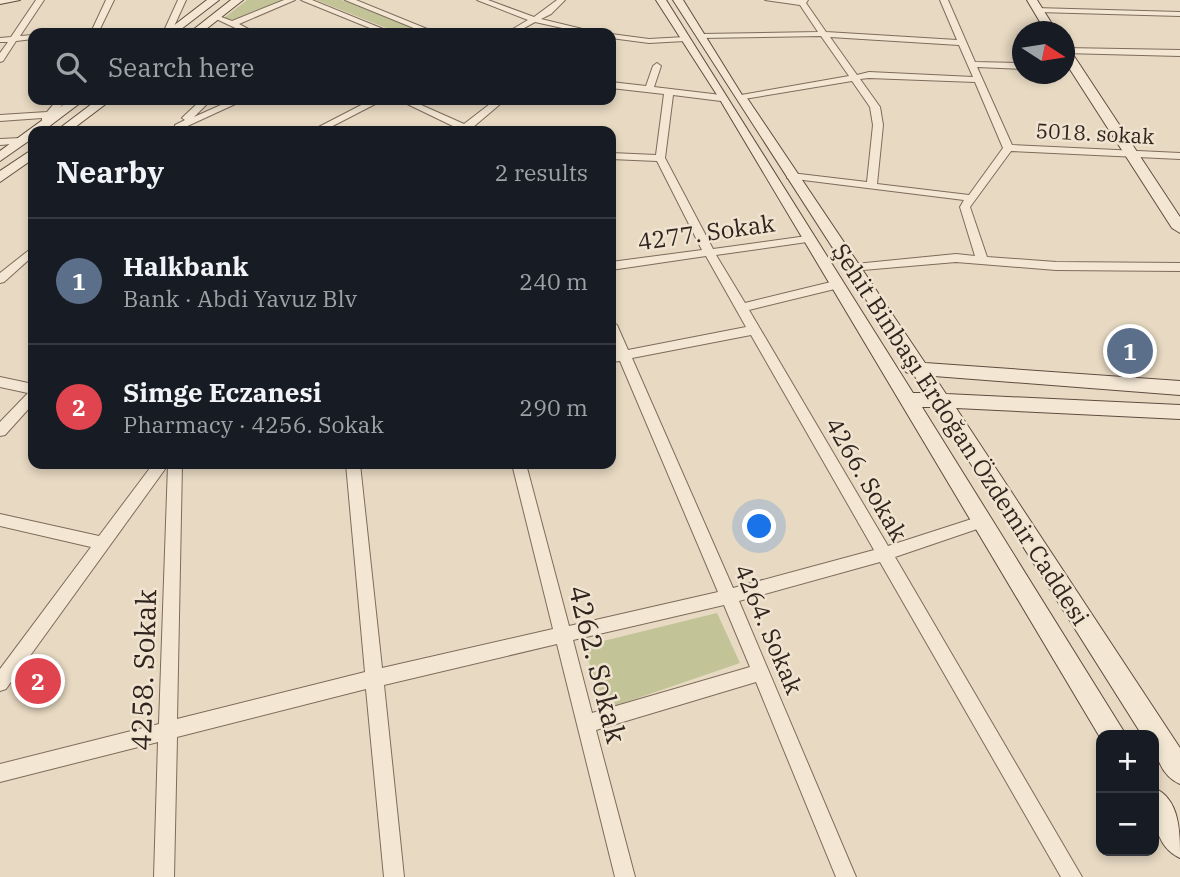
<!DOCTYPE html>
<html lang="en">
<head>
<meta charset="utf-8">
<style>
	:root { --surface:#171b24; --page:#20242c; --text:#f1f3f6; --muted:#9ea1a6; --line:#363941; --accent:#c19da2 }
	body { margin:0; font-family:"IBM Plex Serif",serif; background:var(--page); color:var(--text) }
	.controls { position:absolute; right:21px; bottom:21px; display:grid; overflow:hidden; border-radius:14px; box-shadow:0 4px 10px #0003 }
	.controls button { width:63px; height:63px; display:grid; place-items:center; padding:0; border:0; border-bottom:2px solid var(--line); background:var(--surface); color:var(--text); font:35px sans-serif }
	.compass { position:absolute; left:1012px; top:21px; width:63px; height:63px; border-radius:50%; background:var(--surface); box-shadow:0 4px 10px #0003; rotate:102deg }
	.you { position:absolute; left:760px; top:527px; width:24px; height:24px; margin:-18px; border:5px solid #fff; border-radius:50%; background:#1a73e8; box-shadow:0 0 0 10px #1a73e833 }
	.badge { display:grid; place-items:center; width:46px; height:46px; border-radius:50%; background:var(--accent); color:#fff; font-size:23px; font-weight:700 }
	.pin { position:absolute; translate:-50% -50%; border:4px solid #fff; box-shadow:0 2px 7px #0006 }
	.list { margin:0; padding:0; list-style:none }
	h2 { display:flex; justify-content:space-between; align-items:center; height:91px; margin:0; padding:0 28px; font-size:30px }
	h2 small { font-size:23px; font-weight:400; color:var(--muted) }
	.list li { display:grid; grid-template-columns:46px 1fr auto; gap:21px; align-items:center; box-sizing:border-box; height:126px; padding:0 28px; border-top:2px solid var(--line) }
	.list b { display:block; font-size:26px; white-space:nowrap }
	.list p { margin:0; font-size:23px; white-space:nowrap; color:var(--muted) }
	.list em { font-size:23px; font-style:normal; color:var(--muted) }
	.icon { flex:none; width:38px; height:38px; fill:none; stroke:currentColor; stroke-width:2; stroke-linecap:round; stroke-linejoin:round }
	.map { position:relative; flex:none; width:1180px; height:877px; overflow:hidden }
	.search { position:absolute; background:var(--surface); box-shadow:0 4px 10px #0003; left:28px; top:28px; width:588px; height:77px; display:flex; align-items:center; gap:18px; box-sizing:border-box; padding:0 24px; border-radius:14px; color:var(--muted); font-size:26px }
	.panel { position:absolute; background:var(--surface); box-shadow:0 4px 10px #0003; left:28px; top:126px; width:588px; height:343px; border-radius:14px }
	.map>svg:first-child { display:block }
	.green { fill:#c2c497 }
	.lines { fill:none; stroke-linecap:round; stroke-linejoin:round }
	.street-casing { stroke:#7f6b5b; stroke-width:2 }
	.secondary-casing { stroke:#604c3f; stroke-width:2 }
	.street { fill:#f3e7d4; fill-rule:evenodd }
	.secondary { fill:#f3e7d4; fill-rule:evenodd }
	.labels { text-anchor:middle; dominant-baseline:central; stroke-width:5; stroke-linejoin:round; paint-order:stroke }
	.far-street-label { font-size:21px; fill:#30251e; stroke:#f0e4d0 }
	.street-label { font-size:24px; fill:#30251e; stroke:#f0e4d0 }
	.near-street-label { font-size:28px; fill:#30251e; stroke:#f0e4d0 }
</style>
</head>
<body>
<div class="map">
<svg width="1180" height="877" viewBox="0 0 1180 877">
	<rect width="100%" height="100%" fill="#e7d9c2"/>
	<g class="green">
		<polygon points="247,0 286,0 236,20 224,18"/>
		<polygon points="316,0 342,0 425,33 399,33"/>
		<polygon points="717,613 740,663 606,709 583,646"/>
	</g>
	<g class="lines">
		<defs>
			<g id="street">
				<polygon points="36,0 44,0 20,36 33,35 33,39 16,41 3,61 0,62 0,53 8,42 0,42 0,38 11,37"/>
				<polygon points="106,0 114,0 98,33 72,33 76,31 92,30"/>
				<polygon points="178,0 186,0 171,33 163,33"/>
				<polygon points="284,0 295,0 239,24 256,33 246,33 212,17 216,15 232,21"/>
				<polygon points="301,0 312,0 393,33 382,33"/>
				<polygon points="345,0 356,0 437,33 426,33"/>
				<polygon points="477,0 488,0 534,17 557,0 565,0 551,14 541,19 599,33 585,33 535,22 515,33 506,33 528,20"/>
				<path d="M765,0H808L806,3L826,32L957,40L940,0H948L975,62L1023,63V69L977,67L1012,145L1180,153V159L1011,151L970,207L987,257L1056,262L1180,263V271L1056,270L956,262L851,271L849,268L855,264L956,254L975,256L960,207L964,200L787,178V174L791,173L867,182L873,125L870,107L852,81L738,100V96L741,95L849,76L821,36L701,38L697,36L701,34L818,32L800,5ZM830,37L959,45L973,77L869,72L857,75ZM869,78L975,82L1003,148L969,195L877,184L883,125L880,107L860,79Z"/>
				<polygon points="1035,8 1180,12 1180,16 1038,12 1035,12"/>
				<polygon points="611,34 649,39 685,37 689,39 685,41 649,43 611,38"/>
				<polygon points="1064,48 1180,50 1180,56 1064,53"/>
				<path d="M657,63L661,66L654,87L721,95L726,98L721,101L673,95L665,158L713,249L807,236L813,239L807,242L716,255L745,303L835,281L841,285L839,288L749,310L888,546L981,516L986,518L989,522L986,526L895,557L1082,877H1061L880,562L739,601L856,877H836L756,682L596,730L635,877H615L557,644L384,685L404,877H384L366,689L177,737L174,877H154L158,742L0,782V764L159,724L168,465L6,689L0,691V669L91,547L0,526V514L99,536L153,464H182L177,719L365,672L346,464H360L382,668L553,629L512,464H526L569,626L718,592L620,361L611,362V354L616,352L611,339V321L617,325L628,350L746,327L706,256L611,270V262L702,250L657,161L611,159V153L656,155L664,94L611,88V82L646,86L653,66ZM751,335L874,550L733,588L632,358ZM724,605L750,667L592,713L573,640Z"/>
				<polygon points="57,100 66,100 48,123 42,123 42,118 0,121 0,115 47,112"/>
				<polygon points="201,100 211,100 194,117 232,100 244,100 181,129 175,129 175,125 185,120 182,118 184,116"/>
				<polygon points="371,100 383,100 323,131 311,131"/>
				<polygon points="399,100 410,100 464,124 495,100 505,100 472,128 476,131 457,131 459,129"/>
				<polygon points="21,138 24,139 24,143 0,145 0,139"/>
				<polygon points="33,247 33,256 4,282 0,283 0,273"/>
				<polygon points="0,377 33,384 33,404 5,435 0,436 0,422 28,393 0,387"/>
			</g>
			<g id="secondary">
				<polygon points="0,0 20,0 0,4"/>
				<polygon points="207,0 219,0 176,33 164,33"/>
				<polygon points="231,0 243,0 201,33 189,33"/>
				<path d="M656,0H666L913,393H926L914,375L906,372L903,368L907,363L673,0H683L742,95L747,98L925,363L1180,381V395L934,376L946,394L1180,405V419L956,408L1180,748V784C1161,776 1154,754 1154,735H1142L935,407H922L1126,735H1101V739L719,98Z"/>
				<polygon points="1027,0 1037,0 1057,32 1046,32"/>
				<polygon points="1064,47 1070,50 1180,217 1180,233 1172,228 1064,60"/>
				<polygon points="70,100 84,100 43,131 33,131 33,138 0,161 0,151"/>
				<polygon points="97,100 111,100 70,131 56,131"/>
				<polygon points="33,149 33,159 0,182 0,171"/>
				<path d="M1154,788C1180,799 1180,832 1180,858C1153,846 1153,813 1154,788Z"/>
			</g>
		</defs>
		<use href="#street" class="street-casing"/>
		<use href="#secondary" class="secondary-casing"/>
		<use href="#street" class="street"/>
		<use href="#secondary" class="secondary"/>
	</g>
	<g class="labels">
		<g class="far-street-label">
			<text transform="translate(1095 133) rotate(3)">5018. sokak</text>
		</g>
		<g class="street-label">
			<text transform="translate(706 232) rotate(-8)">4277. Sokak</text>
			<text transform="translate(961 434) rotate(57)">Şehit Binbaşı Erdoğan Özdemir Caddesi</text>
			<text transform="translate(867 479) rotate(60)">4266. Sokak</text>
			<text transform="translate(769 629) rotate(67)">4264. Sokak</text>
		</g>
		<g class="near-street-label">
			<text transform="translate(598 664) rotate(76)">4262. Sokak</text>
			<text transform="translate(143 670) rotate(-88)">4258. Sokak</text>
		</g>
	</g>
</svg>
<div class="controls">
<button>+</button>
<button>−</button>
</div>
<svg class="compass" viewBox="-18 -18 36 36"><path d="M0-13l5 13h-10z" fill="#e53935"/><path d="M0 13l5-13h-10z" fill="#9ea1a6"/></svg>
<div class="you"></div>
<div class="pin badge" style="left:1130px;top:351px;background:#5c6f8a">1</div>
<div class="pin badge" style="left:38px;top:681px;background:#e0444e">2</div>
<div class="search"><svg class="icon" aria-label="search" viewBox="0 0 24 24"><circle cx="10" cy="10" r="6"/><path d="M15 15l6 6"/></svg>Search here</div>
<section class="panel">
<h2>Nearby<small>2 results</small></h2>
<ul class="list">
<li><span class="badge" style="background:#5c6f8a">1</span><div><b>Halkbank</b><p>Bank · Abdi Yavuz Blv</p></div><em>240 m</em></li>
<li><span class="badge" style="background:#e0444e">2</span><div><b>Simge Eczanesi</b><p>Pharmacy · 4256. Sokak</p></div><em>290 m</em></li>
</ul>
</section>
</div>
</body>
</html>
